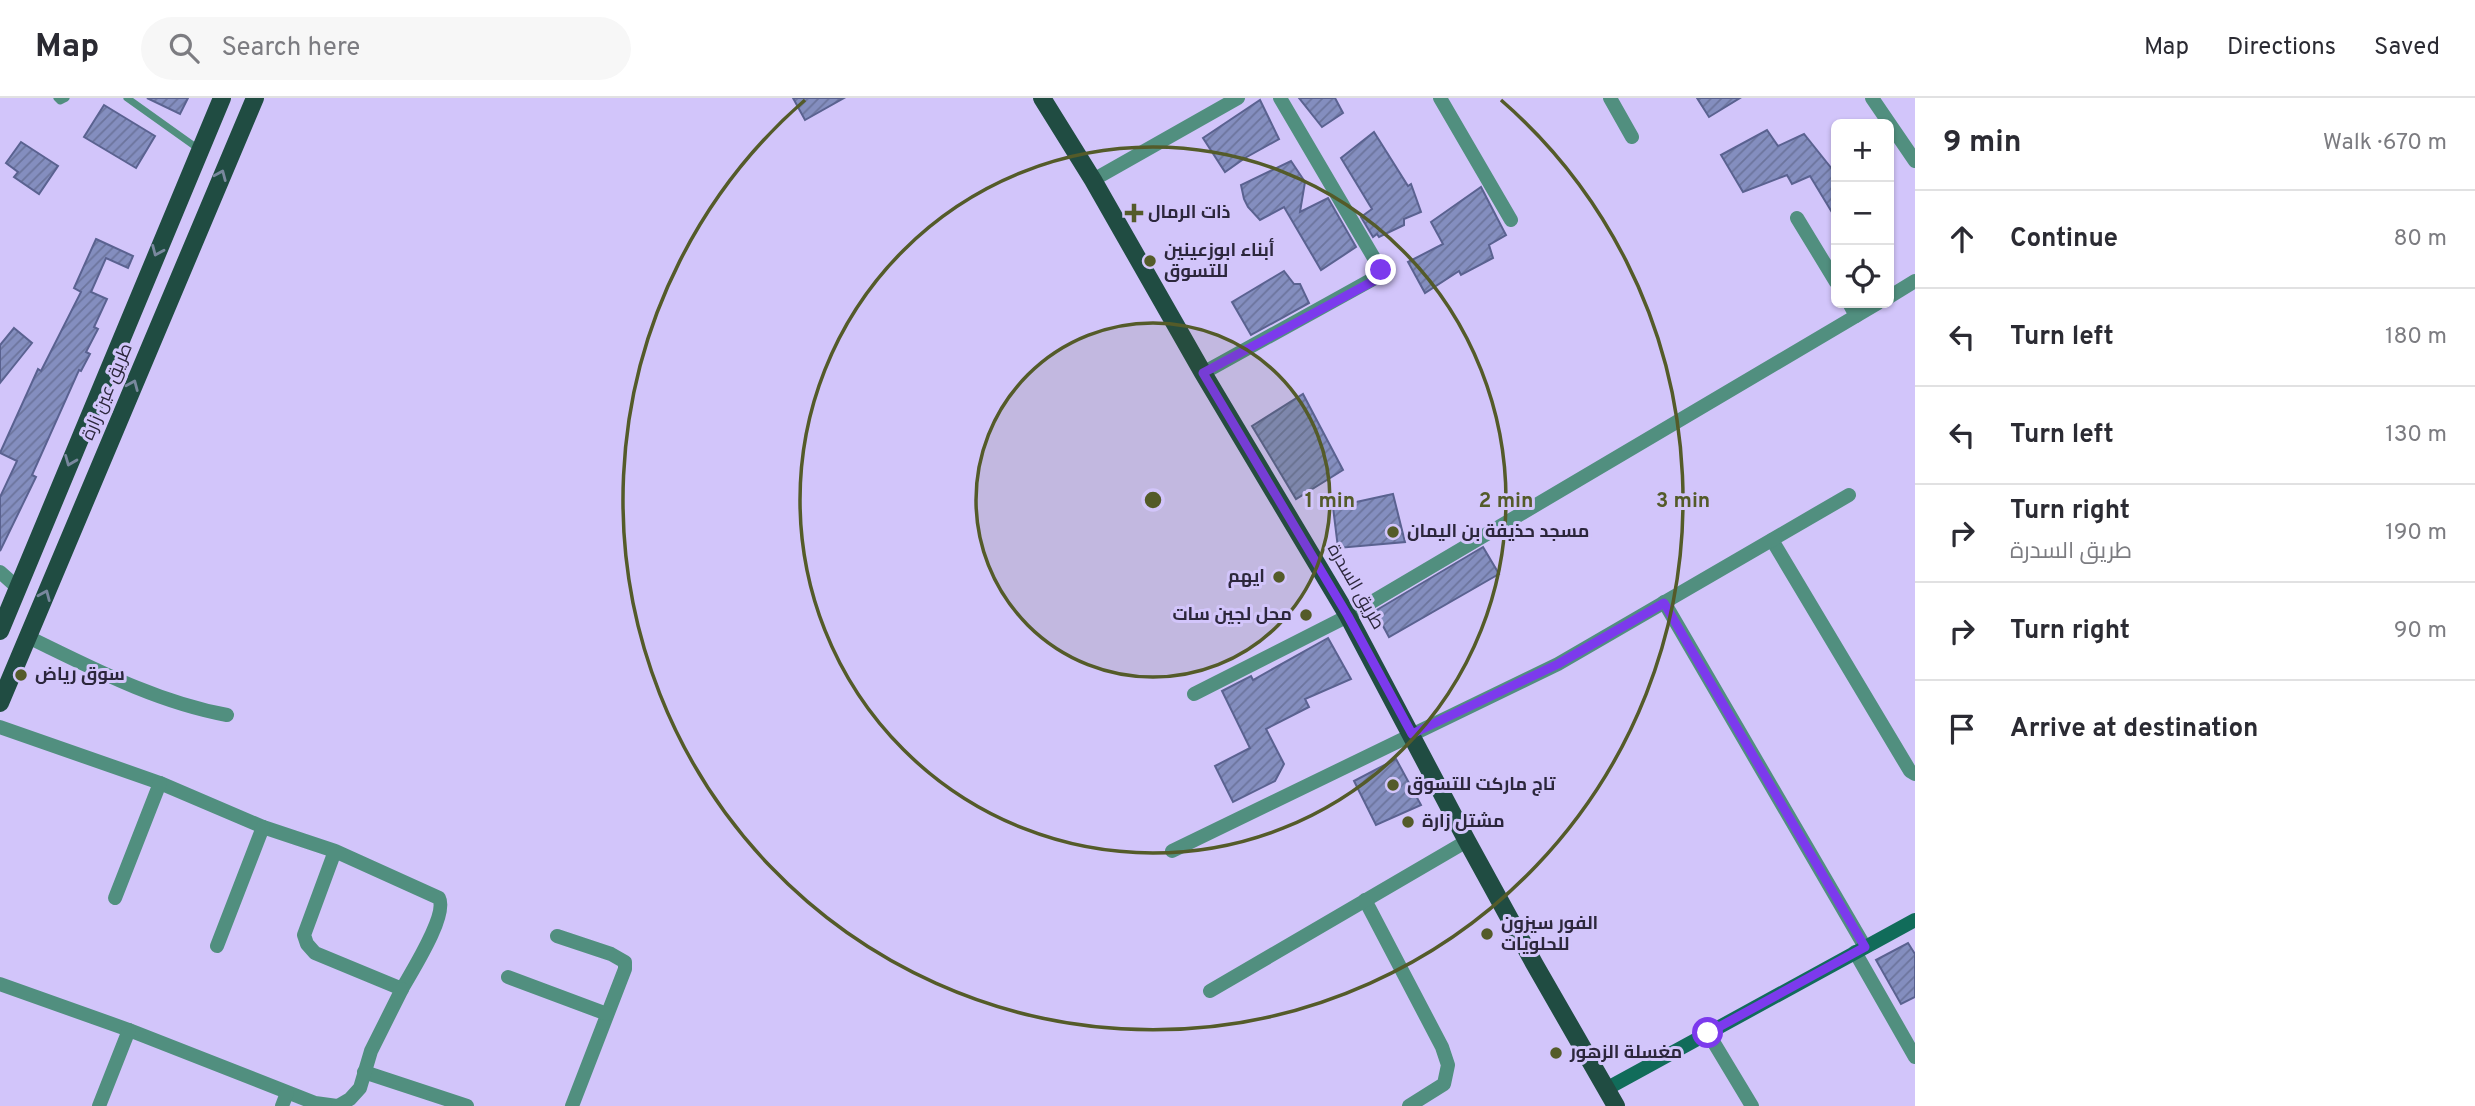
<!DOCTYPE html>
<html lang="en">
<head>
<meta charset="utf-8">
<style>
	:root { --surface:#fff; --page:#f7f7f7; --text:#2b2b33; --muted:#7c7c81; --line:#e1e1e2 }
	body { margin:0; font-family:Overpass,Cairo,sans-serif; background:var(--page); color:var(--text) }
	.controls { position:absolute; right:21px; top:21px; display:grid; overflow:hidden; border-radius:10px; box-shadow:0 2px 5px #0004 }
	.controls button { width:63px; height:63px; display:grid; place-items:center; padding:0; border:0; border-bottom:2px solid var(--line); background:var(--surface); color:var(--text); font:35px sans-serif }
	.stop { position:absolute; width:21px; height:21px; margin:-16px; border:5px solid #7c3aed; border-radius:50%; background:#fff }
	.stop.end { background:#7c3aed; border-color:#fff; box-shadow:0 2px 7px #0008 }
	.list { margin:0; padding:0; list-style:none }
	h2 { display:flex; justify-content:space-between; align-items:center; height:91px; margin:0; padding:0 28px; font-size:30px }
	h2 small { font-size:23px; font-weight:400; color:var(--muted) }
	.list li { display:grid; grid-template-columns:46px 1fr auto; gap:21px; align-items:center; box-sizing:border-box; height:98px; padding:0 28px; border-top:2px solid var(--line) }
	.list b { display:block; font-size:26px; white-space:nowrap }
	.list p { margin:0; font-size:23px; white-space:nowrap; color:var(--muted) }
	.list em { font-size:23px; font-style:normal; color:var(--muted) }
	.icon { flex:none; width:38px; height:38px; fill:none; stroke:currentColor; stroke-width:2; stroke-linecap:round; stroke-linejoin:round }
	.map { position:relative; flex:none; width:1915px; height:1008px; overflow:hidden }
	header { display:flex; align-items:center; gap:42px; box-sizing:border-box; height:98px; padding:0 35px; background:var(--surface); border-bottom:2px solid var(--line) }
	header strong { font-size:33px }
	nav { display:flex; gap:38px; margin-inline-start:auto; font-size:24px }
	.search { width:490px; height:63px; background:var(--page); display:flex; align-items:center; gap:18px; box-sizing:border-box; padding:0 24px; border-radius:38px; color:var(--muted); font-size:26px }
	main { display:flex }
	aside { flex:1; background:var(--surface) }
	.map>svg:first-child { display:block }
	.building { fill:url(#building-hatch); stroke:#5a6290; stroke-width:2 }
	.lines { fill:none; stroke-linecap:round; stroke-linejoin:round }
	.service { stroke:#518f7f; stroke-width:7 }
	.minor { stroke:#518f7f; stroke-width:14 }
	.secondary { stroke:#116c5a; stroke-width:14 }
	.primary { stroke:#204c42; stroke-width:18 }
	.oneway { stroke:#79889e }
	.route { stroke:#7c3aed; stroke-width:9 }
	.ring { fill:none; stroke:#545b29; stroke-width:3.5 }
	.poi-dot { fill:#545b29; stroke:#d2c5fa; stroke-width:2.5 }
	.labels { text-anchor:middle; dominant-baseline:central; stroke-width:6; stroke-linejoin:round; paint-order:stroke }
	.poi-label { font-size:18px; font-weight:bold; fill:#2c273c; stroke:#d2c5fa; text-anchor:start }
	.street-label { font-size:18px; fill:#2c273c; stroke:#d2c5fa }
	.centre { fill:#545b29; stroke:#d2c5fa; stroke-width:3.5 }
	.ring-label { font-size:21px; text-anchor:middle; font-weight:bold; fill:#545b29; stroke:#d2c5fa; stroke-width:6; stroke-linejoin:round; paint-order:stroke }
</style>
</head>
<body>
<header>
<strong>Map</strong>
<div class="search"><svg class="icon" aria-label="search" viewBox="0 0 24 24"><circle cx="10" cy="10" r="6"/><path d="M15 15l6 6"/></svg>Search here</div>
<nav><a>Map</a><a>Directions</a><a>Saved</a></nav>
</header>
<main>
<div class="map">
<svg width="1915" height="1008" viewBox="0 0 1915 1008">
	<defs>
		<pattern id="building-hatch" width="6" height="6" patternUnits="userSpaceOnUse" patternTransform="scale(1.75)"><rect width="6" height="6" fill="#848ebf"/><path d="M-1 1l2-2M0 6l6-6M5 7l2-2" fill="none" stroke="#6c749c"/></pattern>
	</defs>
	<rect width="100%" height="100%" fill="#d2c5fa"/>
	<g class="building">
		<polygon points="147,0 188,0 180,16"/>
		<polygon points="793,0 844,0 805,22"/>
		<polygon points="1299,0 1335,0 1343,15 1322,29"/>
		<polygon points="1697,0 1740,0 1709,19"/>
		<polygon points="1260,2 1279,41 1245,60 1225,74 1203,40"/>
		<polygon points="104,7 155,38 136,70 84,39"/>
		<polygon points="1767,32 1778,48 1804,36 1836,76 1836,121 1810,78 1792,86 1787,77 1743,94 1721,57"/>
		<polygon points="1374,34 1408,88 1411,86 1421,114 1404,121 1404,127 1379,139 1377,136 1373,139 1361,119 1372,111 1341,60"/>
		<polygon points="21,44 58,68 39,96 14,79 18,74 6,65"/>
		<polygon points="1291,63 1305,84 1300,114 1328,100 1356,149 1321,172 1284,109 1260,122 1248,109 1244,101 1241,87"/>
		<polygon points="1481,89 1506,137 1489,147 1493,160 1461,177 1459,173 1425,195 1408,164 1443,146 1431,124"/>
		<polygon points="96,141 133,158 128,170 106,160 91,194 107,201 94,229 98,231 86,254 90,256 81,273 79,272 32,377 36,379 0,453 0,399 17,363 0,355 38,271 41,273 81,194 74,190"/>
		<polygon points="1284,173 1294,186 1300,186 1309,205 1251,237 1232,204"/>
		<polygon points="14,230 32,245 0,285 0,247"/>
		<polygon points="1303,296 1343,372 1296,401 1252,328"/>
		<polygon points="1393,396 1405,444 1338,450 1333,409"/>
		<polygon points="1483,449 1499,476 1389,539 1375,513"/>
		<polygon points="1328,540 1351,581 1305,601 1309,609 1266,631 1284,666 1275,683 1233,704 1215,668 1250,650 1222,593 1251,578 1253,582"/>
		<polygon points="1396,661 1421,707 1376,727 1354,683"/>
		<polygon points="1908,845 1915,856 1915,899 1901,906 1876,862"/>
	</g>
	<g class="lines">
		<g class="service">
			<polyline points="57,0 60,3 66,0"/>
			<polyline points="127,0 200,52"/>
		</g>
		<g class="minor">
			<polyline points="1440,0 1511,122"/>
			<polyline points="1610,0 1632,39"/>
			<polyline points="1872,0 1915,63"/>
			<polyline points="1093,82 1238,0"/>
			<polyline points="1797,120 1836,184"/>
			<polyline points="1889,199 1915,183"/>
			<polyline points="1856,218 1878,205"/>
			<polyline points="1203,275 1382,176 1381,172 1280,0"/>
			<polyline points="1772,442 1910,673 1915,676"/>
			<polyline points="0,474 18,490"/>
			<polyline points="1664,504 1865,849"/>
			<path d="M28,539C92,570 156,604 227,617"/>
			<polyline points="1194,596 1348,518 1856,218 1849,205"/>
			<path d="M0,629L160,685L263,729L335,753L439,800C448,817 412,873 402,891L315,855L307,846L304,837L335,753"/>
			<polyline points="1172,753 1558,566 1849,397"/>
			<polyline points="115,800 160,685"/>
			<polyline points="1365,802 1442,949 1448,967 1444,986 1409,1008"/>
			<polyline points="557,838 611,856 625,864 625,871 572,1008"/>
			<polyline points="217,848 263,729"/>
			<polyline points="1855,854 1915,959"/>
			<polyline points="508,879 607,916"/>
			<polyline points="0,886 129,932 315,1005 337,1008"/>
			<polyline points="1210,893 1467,743"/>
			<polyline points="1708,935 1752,1008"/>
			<polyline points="364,974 467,1008"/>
			<polyline points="99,1008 129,932"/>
			<polyline points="282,1008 287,995"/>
			<polyline points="338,1008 350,1001 360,990 371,953 402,891"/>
		</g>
		<polyline class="secondary" points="1606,991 1915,822"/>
		<g class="primary">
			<polyline points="1042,0 1093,82 1203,275 1348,518 1467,743 1535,867 1616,1008"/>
			<polyline points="0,533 222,0"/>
			<polyline points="0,605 255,0"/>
		</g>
	</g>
	<defs><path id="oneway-chevron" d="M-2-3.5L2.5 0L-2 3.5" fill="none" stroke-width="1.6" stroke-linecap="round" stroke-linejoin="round" transform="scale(1.75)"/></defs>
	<g class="oneway">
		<use href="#oneway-chevron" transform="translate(221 77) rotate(-67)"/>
		<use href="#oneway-chevron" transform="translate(157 153) rotate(113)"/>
		<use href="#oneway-chevron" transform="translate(133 287) rotate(-67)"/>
		<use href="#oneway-chevron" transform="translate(70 363) rotate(112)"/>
		<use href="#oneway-chevron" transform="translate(45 497) rotate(-67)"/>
	</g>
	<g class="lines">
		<polyline class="route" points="1381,172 1379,180 1203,275 1348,518 1412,636 1558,566 1664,505 1865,849 1708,935"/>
	</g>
	<circle cx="1153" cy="402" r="177" fill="#545b29" fill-opacity=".12"/>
	<g class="ring">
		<circle cx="1153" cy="402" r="177"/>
		<circle cx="1153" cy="402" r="353"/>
		<path d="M1501 2A530 530 0 1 1 805 2"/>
	</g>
	<g class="poi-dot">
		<path d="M1130.5 104.5h7v7h7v7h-7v7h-7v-7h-7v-7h7z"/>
		<circle cx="1150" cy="163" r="7"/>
		<circle cx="1393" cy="434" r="7"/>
		<circle cx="1279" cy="479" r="7"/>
		<circle cx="1306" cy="517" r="7"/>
		<circle cx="21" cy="577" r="7"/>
		<circle cx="1393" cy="687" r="7"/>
		<circle cx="1408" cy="724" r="7"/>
		<circle cx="1487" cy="836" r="7"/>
		<circle cx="1556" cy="955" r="7"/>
	</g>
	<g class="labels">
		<g class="poi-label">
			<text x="1148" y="115">ذات الرمال</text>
			<text x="1164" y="153">أبناء ابوزعينين<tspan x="1164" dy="21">للتسوق</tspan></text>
			<text x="1407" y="434">مسجد حذيفة بن اليمان</text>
			<text x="1265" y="479" text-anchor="end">ايهم</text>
			<text x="1292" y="517" text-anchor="end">محل لجين سات</text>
			<text x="35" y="577">سوق رياض</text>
			<text x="1407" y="687">تاج ماركت للتسوق</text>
			<text x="1422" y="724">مشتل زارة</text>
			<text x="1501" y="826">الفور سيزون<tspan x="1501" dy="21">للحلويات</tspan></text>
			<text x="1570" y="955">مغسلة الزهور</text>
		</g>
		<g class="street-label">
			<text transform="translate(108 294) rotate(-67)">طريق عين زارة</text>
			<text transform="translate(1355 489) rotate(60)">طريق السدرة</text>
		</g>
	</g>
	<circle cx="1153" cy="402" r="10" class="centre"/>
	<g class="ring-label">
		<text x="1330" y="409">1 min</text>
		<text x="1506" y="409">2 min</text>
		<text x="1683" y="409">3 min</text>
	</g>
</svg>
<div class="controls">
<button>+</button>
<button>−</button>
<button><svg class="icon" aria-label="locate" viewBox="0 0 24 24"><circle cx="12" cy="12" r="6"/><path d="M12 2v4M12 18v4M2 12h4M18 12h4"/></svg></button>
</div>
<div class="stop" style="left:1708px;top:935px"></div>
<div class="stop end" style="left:1381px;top:172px"></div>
</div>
<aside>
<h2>9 min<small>Walk · 670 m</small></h2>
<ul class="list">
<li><svg class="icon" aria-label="ahead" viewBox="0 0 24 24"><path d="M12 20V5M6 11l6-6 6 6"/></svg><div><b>Continue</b></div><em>80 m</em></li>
<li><svg class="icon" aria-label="left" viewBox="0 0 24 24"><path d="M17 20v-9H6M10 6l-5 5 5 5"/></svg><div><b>Turn left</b></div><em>180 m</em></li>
<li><svg class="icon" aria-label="left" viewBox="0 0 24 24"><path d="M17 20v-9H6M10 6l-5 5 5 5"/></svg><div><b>Turn left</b></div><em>130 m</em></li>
<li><svg class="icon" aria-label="right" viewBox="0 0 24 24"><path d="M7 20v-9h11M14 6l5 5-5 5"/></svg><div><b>Turn right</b><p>طريق السدرة</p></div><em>190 m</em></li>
<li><svg class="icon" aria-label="right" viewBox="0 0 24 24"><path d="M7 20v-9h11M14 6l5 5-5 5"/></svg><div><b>Turn right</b></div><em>90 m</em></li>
<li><svg class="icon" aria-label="arrive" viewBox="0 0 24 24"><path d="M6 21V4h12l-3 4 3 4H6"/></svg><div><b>Arrive at destination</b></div></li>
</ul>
</aside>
</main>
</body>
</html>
